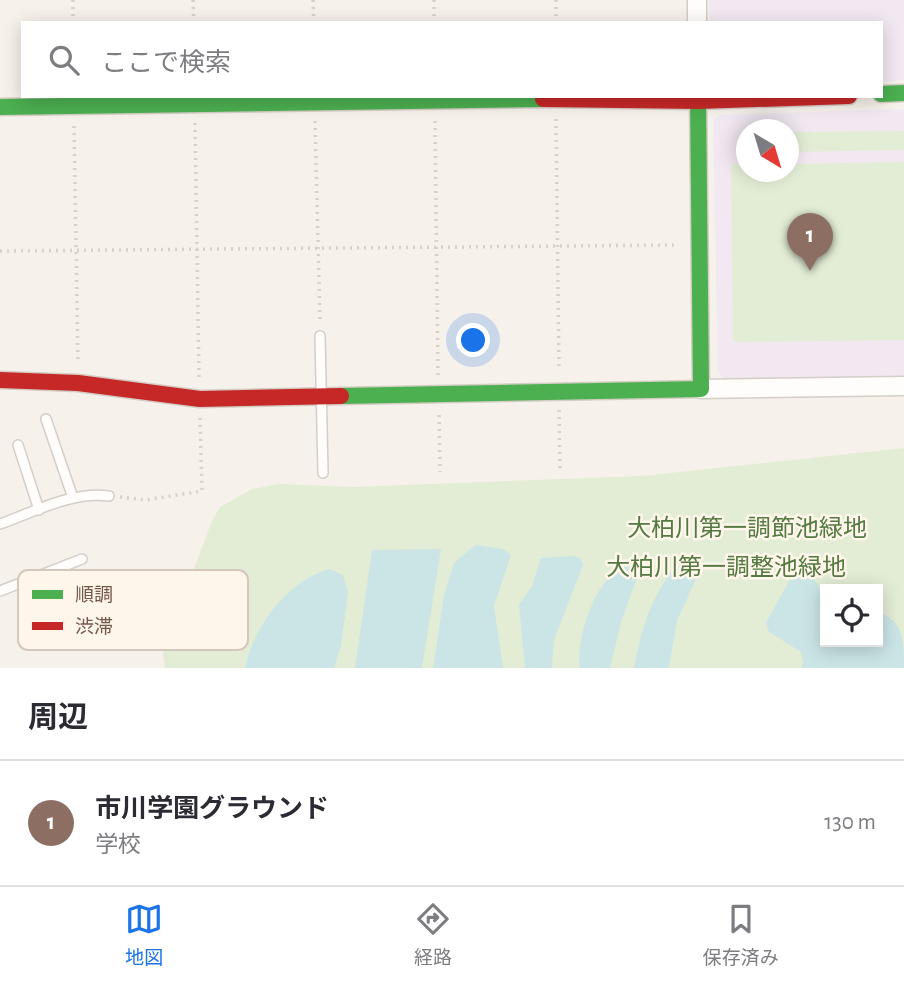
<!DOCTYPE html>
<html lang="ja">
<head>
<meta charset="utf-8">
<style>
	:root { --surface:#fff; --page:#f2f2f3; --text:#2b2b33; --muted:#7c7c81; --line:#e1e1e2; --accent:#1a73e8 }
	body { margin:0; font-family:"Alegreya Sans","Noto Sans JP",sans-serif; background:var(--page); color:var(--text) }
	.controls { position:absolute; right:21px; bottom:21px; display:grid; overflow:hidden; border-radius:0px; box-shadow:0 4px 18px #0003 }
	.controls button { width:63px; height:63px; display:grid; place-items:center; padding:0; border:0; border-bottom:2px solid var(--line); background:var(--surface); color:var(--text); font:35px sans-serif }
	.compass { position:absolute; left:736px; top:119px; width:63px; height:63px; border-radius:50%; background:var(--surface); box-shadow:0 4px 18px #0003; rotate:142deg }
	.you { position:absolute; left:474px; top:341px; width:24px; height:24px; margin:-18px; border:5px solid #fff; border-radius:50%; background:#1a73e8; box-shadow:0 0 0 10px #1a73e833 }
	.badge { display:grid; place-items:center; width:46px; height:46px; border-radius:50%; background:var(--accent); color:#fff; font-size:23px; font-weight:700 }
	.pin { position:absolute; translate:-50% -58px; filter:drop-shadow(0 2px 4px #0008) }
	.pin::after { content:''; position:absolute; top:37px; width:24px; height:21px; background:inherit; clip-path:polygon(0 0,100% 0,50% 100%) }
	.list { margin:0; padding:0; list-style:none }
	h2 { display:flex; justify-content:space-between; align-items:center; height:91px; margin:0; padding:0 28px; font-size:30px }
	h2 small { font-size:23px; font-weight:400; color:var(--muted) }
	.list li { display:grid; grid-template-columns:46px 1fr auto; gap:21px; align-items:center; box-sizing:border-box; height:126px; padding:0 28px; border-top:2px solid var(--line) }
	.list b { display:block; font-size:26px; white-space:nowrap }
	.list p { margin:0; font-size:23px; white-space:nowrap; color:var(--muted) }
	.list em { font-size:23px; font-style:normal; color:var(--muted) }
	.icon { flex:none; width:38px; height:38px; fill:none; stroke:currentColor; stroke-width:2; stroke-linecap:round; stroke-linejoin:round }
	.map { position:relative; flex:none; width:904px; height:668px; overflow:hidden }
	.search { position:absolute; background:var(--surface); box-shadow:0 4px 18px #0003; left:21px; right:21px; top:21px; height:77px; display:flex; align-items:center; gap:18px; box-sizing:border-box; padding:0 24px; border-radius:0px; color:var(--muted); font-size:26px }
	.sheet { height:217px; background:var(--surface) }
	nav { display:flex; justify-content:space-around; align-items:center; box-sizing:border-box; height:98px; border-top:2px solid var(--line); background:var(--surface); font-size:19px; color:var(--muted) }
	nav a { display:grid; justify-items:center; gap:4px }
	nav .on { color:var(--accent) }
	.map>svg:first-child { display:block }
	.education { fill:#f2e8f2; fill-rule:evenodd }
	.green { fill:#e3edd5; fill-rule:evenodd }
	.water { fill:#cbe5e6 }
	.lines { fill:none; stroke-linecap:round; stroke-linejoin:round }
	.lane-casing { stroke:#d4cec7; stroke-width:12 }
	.street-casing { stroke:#d4cec7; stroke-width:21 }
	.fast-casing { stroke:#d5cec6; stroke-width:19 }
	.jam-casing { stroke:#d5cec6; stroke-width:19 }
	.path { stroke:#d8d0cb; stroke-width:3.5; stroke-dasharray:2 5; stroke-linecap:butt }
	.lane { stroke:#fefdfc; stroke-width:9 }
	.street { stroke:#fefdfc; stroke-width:18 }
	.fast { stroke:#4caf50; stroke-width:16 }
	.jam { stroke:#c62828; stroke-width:16 }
	.labels { text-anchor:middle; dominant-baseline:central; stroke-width:5; stroke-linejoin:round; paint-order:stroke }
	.park-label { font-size:24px; fill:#547a42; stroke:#fff6eb }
	.key { fill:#fff6eb; stroke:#d5c7bb; stroke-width:2 }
	.key-label { font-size:19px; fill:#74584a }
</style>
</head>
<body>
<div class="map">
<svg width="904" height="668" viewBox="0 0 904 668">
	<rect width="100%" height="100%" fill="#f6f1ea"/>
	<g class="education">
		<polygon points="709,0 904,0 904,80 881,82 881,23 710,23"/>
		<path d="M904,109V379L724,381L718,371L713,121L720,115ZM746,130H788V172H746Z"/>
	</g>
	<g class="green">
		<polygon points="904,131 904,150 789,152 789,132"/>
		<polygon points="904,162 904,340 733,342 731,165 746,164 746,172 788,172 789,164"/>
		<path d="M904,448V668H165L161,637L193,571L212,521L220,507L252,489L280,484L352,487L642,476ZM825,589H878V642H825Z"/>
	</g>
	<g class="water">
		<polygon points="475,545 503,549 511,555 494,606 503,668 433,668 444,595 454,563"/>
		<polygon points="441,549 422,668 355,668 372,550"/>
		<polygon points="573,556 580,558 583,565 554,640 552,668 525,668 519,605 532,586 541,558"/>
		<path d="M686,565L694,566L698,574L677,621L669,668H634C641,630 651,597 675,567Z"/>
		<path d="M628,566L638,575L622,619L610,668H580C575,639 597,572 628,566Z"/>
		<path d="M330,569L343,575L348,592L341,646L334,668H245C253,627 288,580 330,569Z"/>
		<path d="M800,577L814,579L825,597V642H878V611C904,622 904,640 904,668H801L803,663L801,652L769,632L766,623L790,579Z"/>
	</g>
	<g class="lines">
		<defs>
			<g id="lane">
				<polyline points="320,336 323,473"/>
				<polyline points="46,419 73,498"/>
				<polyline points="18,445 39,510"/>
				<path d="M0,524C34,512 72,491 109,496"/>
				<polyline points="0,591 82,559"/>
			</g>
			<g id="street">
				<polyline points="697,0 697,23"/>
				<polyline points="701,389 904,386"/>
			</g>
			<g id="fast">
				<polyline points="881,94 904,93"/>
				<polyline points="0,107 543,99"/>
				<polyline points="341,396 701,389 698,96"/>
			</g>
			<g id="jam">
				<polyline points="543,99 698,101 849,96"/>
				<polyline points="0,380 78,383 200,399 341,396"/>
			</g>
		</defs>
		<use href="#lane" class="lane-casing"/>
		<use href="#street" class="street-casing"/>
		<use href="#fast" class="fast-casing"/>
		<use href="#jam" class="jam-casing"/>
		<g class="path">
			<polyline points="73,0 73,23"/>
			<polyline points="193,0 194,23"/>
			<polyline points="313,0 314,23"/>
			<polyline points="434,0 434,23"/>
			<polyline points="556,0 556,23"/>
			<polyline points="556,119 559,371"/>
			<polyline points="315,121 320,323"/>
			<polyline points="435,121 438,375"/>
			<polyline points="195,123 199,378"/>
			<polyline points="74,126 78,363"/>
			<polyline points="0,251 678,245"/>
			<polyline points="559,410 560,470"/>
			<polyline points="439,415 440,472"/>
			<polyline points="120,497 146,500 202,491 200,417"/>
		</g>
		<use href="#lane" class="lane"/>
		<use href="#street" class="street"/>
		<use href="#fast" class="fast"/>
		<use href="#jam" class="jam"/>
	</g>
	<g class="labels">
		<g class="park-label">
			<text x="747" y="529">大柏川第一調節池緑地</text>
			<text x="726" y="568">大柏川第一調整池緑地</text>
		</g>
	</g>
	<rect x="18" y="570" width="230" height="80" rx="10" class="key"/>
	<rect x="32" y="590" width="31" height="9" fill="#4caf50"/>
	<rect x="32" y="622" width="31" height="8" fill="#c62828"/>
	<g class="key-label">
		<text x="75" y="601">順調</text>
		<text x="75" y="633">渋滞</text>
	</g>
</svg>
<div class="controls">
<button><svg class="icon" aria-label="locate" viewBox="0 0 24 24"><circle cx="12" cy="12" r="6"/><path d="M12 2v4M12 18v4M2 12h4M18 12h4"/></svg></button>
</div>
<svg class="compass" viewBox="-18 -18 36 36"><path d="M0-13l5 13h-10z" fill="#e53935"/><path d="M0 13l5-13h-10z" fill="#7c7c81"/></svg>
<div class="you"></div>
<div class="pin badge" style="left:810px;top:271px;background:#8d6e63">1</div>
<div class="search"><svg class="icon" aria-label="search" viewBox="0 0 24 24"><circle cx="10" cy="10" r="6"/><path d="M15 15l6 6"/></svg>ここで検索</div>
</div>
<section class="sheet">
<h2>周辺<small></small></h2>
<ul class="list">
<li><span class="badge" style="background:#8d6e63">1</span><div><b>市川学園グラウンド</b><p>学校</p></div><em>130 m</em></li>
</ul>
</section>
<nav>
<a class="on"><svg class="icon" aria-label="map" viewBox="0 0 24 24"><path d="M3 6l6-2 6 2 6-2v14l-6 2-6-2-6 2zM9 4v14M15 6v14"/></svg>地図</a>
<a><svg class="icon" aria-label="directions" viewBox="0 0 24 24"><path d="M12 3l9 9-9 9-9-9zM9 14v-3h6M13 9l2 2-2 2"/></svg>経路</a>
<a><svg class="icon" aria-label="saved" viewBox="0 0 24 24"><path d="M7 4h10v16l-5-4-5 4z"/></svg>保存済み</a>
</nav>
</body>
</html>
